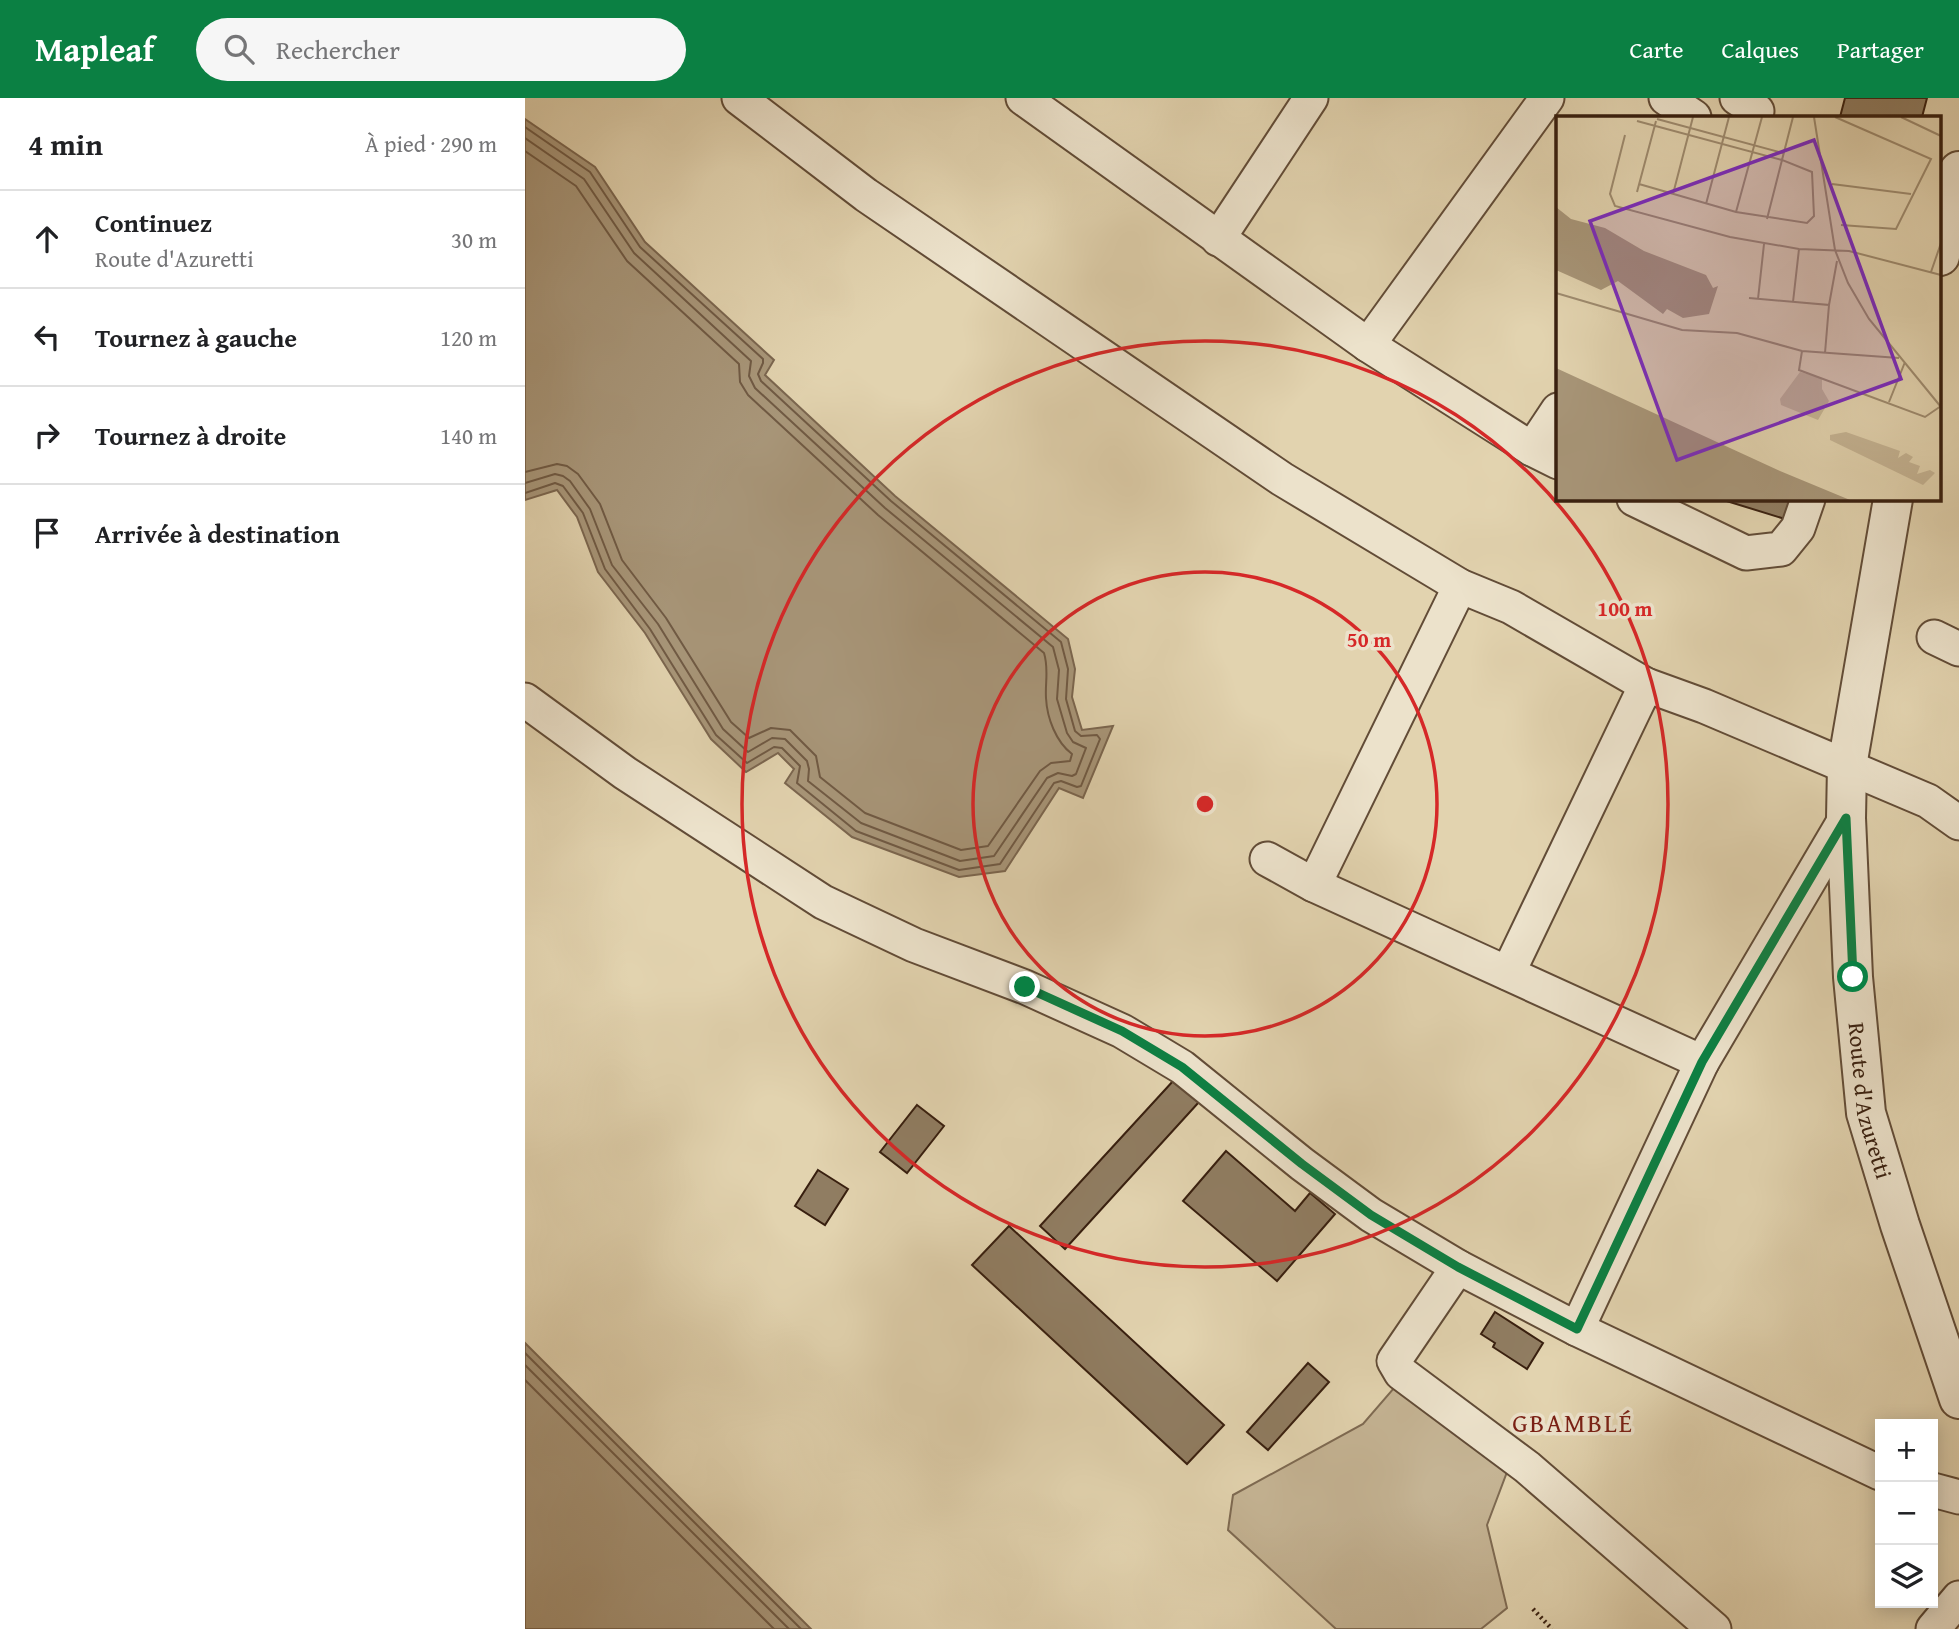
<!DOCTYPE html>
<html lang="fr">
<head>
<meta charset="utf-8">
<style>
	:root { --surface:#fff; --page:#f6f6f6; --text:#202124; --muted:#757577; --line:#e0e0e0; --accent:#0b8043 }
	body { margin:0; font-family:"Gentium Book Plus",serif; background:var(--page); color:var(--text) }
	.controls { position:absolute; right:21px; bottom:21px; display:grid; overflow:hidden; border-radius:0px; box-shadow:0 4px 18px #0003 }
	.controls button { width:63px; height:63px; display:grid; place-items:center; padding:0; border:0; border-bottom:2px solid var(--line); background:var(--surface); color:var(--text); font:35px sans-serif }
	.stop { position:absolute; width:21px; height:21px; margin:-16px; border:5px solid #0b8043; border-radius:50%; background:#fff }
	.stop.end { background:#0b8043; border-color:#fff; box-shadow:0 2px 7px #0008 }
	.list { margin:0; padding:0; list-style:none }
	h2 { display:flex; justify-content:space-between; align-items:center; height:91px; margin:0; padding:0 28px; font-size:30px }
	h2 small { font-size:23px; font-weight:400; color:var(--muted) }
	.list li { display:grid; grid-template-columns:46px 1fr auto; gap:21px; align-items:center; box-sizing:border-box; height:98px; padding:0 28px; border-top:2px solid var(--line) }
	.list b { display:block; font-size:26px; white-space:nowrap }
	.list p { margin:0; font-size:23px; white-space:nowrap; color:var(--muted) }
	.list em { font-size:23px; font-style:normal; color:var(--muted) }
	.icon { flex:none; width:38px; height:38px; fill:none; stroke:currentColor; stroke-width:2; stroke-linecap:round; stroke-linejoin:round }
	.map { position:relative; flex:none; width:1434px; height:1531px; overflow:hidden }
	header { display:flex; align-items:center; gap:42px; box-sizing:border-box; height:98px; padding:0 35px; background:var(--accent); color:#fff }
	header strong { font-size:33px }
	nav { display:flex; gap:38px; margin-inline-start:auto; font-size:24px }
	.search { width:490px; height:63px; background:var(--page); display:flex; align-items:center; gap:18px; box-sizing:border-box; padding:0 24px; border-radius:38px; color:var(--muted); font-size:26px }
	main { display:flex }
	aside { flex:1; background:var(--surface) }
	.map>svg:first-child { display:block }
	.green { fill:#c5b494; stroke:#7e6a52; stroke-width:2 }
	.water { fill:#a89679; stroke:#7b664f; stroke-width:2 }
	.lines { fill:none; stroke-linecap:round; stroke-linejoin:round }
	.shore { stroke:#705a44; stroke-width:2 }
	.building { fill:#907d62; stroke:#381f0f; stroke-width:2 }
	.minor-casing { stroke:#624c37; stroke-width:37 }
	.tertiary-casing { stroke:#624c37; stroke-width:42 }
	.path { stroke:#381f0f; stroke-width:4.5; stroke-dasharray:2 3.5; stroke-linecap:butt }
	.minor { stroke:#ece2cb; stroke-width:33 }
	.tertiary { stroke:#ece2cb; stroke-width:38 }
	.route { stroke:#0b8043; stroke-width:9 }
	.ring { fill:none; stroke:#d62828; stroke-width:3.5 }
	.labels { text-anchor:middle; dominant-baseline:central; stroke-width:7; stroke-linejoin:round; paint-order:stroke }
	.street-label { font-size:23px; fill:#381f0f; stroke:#ece2cb }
	.quarter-label { font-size:26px; letter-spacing:2px; fill:#7a1f14; stroke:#ece2cb }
	.inset-road { fill:none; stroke:#9e8b6f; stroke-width:2 }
	.view { fill:#7b2cbf; fill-opacity:0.15; stroke:#7b2cbf; stroke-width:3.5 }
	.inset-edge { fill:none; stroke:#381f0f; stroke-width:3.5 }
	.centre { fill:#d62828; stroke:#ece2cb; stroke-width:3.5 }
	.ring-label { font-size:21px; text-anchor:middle; font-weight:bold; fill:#d62828; stroke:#ece2cb; stroke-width:7; stroke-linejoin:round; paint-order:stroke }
</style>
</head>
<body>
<header>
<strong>Mapleaf</strong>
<div class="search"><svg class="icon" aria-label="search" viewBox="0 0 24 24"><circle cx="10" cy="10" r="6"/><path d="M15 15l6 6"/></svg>Rechercher</div>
<nav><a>Carte</a><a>Calques</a><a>Partager</a></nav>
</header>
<main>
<aside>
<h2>4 min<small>À pied · 290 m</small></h2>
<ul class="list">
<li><svg class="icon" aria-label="ahead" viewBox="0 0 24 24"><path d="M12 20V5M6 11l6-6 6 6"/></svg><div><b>Continuez</b><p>Route d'Azuretti</p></div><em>30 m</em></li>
<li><svg class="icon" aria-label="left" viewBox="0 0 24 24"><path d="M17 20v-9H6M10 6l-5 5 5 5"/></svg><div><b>Tournez à gauche</b></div><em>120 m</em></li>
<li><svg class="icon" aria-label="right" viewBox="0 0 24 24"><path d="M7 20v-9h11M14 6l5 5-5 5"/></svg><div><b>Tournez à droite</b></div><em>140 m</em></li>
<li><svg class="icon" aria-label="arrive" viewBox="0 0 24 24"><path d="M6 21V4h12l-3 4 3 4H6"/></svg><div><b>Arrivée à destination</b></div></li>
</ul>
</aside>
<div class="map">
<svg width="1434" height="1531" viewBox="0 0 1434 1531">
	<rect width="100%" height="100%" fill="#e2d3af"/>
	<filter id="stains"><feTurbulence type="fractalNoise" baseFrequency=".00286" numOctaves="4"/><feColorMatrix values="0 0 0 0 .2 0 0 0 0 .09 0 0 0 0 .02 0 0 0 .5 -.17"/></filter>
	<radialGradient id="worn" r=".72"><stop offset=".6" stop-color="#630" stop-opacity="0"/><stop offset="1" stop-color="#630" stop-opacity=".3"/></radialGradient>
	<polygon class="green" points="875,1283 985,1366 962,1427 982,1510 956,1531 811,1531 703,1432 708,1397 838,1326"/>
	<g class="water">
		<polygon points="0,21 70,69 120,144 249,262 240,277 370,398 543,541 550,571 547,599 557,632 588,628 558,700 534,690 480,773 434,779 327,739 260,685 269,671 253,655 221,674 186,641 120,535 73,474 52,419 32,392 0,402"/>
		<polygon points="0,1245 286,1531 0,1531"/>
	</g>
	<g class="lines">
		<g class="shore">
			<polyline points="0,29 65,74 115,149 238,261 238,265 233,276 236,283 366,403 536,544 543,571 541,601 550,633 556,638 572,637 575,641 556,688 552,689 536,683 529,685 475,766 434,772 331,733 272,685 275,668 257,650 249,649 222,665 191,637 125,531 80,471 58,415 38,388 30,385 0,395"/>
			<polyline points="0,40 59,81 109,155 226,263 224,278 230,290 360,410 528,549 534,572 532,601 542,635 548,644 561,650 551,676 547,678 533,675 522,680 469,758 435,763 336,725 283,683 284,671 282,663 260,641 247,640 223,654 198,631 133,526 87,467 65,411 45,383 38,378 30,376 0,385"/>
			<path d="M0,53L51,88L102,163L214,266L215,284L223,297L353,417L519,555C524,571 520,584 521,600C522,620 531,644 547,656L545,663L526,665L515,673L463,748L436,752L340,715L295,679L291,658L265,632L246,630L224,640L206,624L141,520L97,462L75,406L53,376L42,368L32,366L0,374"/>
			<polyline points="0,1255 276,1531"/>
			<polyline points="0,1267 264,1531"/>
			<polyline points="0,1282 249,1531"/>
		</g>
	</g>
	<g class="building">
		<polygon points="1320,0 1402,0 1397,19 1315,19"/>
		<polygon points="1195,401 1267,401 1260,421"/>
		<polygon points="649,982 674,1004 540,1151 515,1128"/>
		<polygon points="392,1007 419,1028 382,1075 355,1054"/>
		<polygon points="701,1053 770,1113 785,1095 810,1116 752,1183 658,1103"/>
		<polygon points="293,1072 323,1091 300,1127 270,1108"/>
		<polygon points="484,1128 699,1327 662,1366 447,1167"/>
		<polygon points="970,1214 1018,1245 1002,1271 968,1249 970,1245 956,1236"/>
		<polygon points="783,1265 804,1284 743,1352 722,1334"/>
	</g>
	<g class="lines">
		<defs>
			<g id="minor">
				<polyline points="214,0 341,97 757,381 935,488 986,509 1121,587 1179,608 1403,703 1434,725"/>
				<polyline points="498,0 843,247 1007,351 1033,364"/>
				<polyline points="1141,0 1169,19"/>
				<polyline points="1212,0 1232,13"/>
				<polyline points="693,141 786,0"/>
				<polyline points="843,247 1022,0"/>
				<polyline points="1007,351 1033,312"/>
				<polyline points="1109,401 1221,455 1256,451 1273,430 1283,401"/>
				<polyline points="1409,539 1434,551"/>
				<polyline points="0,602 100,675 298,804 389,847 500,889 597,933 657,969 777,1066 846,1117 933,1169 1052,1231 1355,1375"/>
				<polyline points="742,761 789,787 1177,964 1052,1231"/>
				<polyline points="789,787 935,488"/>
				<polyline points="983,875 1121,587"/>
				<polyline points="1177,964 1321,720"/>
				<polyline points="933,1169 869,1263 876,1275 1002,1369 1189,1531"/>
				<polyline points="1408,1392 1434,1399"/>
				<polyline points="1408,1531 1434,1500"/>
			</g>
			<g id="tertiary">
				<polyline points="1415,158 1434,73"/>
				<path id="s1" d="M1368,401L1322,668L1321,720L1328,879L1341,1015L1375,1127L1434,1301"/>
			</g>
		</defs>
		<use href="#minor" class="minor-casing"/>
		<use href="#tertiary" class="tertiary-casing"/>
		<polyline class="path" points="1008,1511 1027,1531"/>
		<use href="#minor" class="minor"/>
		<use href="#tertiary" class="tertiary"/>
	</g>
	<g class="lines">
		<polyline class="route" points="500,889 597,933 657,969 777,1066 846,1117 933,1169 1052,1231 1177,964 1321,720 1328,879"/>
	</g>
	<g class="ring">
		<circle cx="680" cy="706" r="232"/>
		<circle cx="680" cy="706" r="463"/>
	</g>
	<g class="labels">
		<g class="street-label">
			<text stroke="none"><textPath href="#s1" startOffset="607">Route d'Azuretti</textPath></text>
		</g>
		<g class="quarter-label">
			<text x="1048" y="1324">GBAMBLÉ</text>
		</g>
	</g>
	<g transform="translate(1031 18)">
		<rect width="385" height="385" fill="#e2d3af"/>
		<path d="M244,256L266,262V273L273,285L262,304L225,289L224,283ZM290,316L344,335L342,342L350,337L357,341L353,346L364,350L361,358L374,354L379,357L367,369L274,324V319Z" fill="#c5b494"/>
		<path d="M0,91L15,103L49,112L88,135L150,159L157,172L162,170L153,198L127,202L111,193L107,198L62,165L45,174L0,154ZM0,252L224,355L294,384H0Z" fill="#a89679"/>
		<path class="inset-road" d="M258,1L279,134L292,167L313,203L385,291M279,1L375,43L340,113L285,109M345,1L385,20M101,3L227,37M81,5L226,44L211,103M69,19L54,78L59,90L174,121L243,133L293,135L385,159M83,68L180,96L251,107L258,100L256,56L226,44L237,1M276,68L355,78M81,76L100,5M117,78L137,1M150,88L173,1M180,96L206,1M375,156L385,127M0,177L126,214L181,217L246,235L343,242M193,182L273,189L269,237M202,183L208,128M237,186L243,133M273,189L281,145M246,235L243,254L369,301L385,290M333,286L349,246"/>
		<path class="view" d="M258,24L345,263L121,344L34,105Z"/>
		<rect width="385" height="385" class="inset-edge"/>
	</g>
	<circle cx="680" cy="706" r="10" class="centre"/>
	<g class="ring-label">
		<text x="1100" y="518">100 m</text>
		<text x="844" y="549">50 m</text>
	</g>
	<rect width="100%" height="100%" filter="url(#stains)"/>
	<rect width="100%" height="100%" fill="url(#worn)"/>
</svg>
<div class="controls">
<button>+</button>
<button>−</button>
<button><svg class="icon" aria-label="layers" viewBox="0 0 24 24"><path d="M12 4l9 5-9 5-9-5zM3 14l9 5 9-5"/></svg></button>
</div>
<div class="stop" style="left:1328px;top:879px"></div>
<div class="stop end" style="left:500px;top:889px"></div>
</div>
</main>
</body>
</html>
